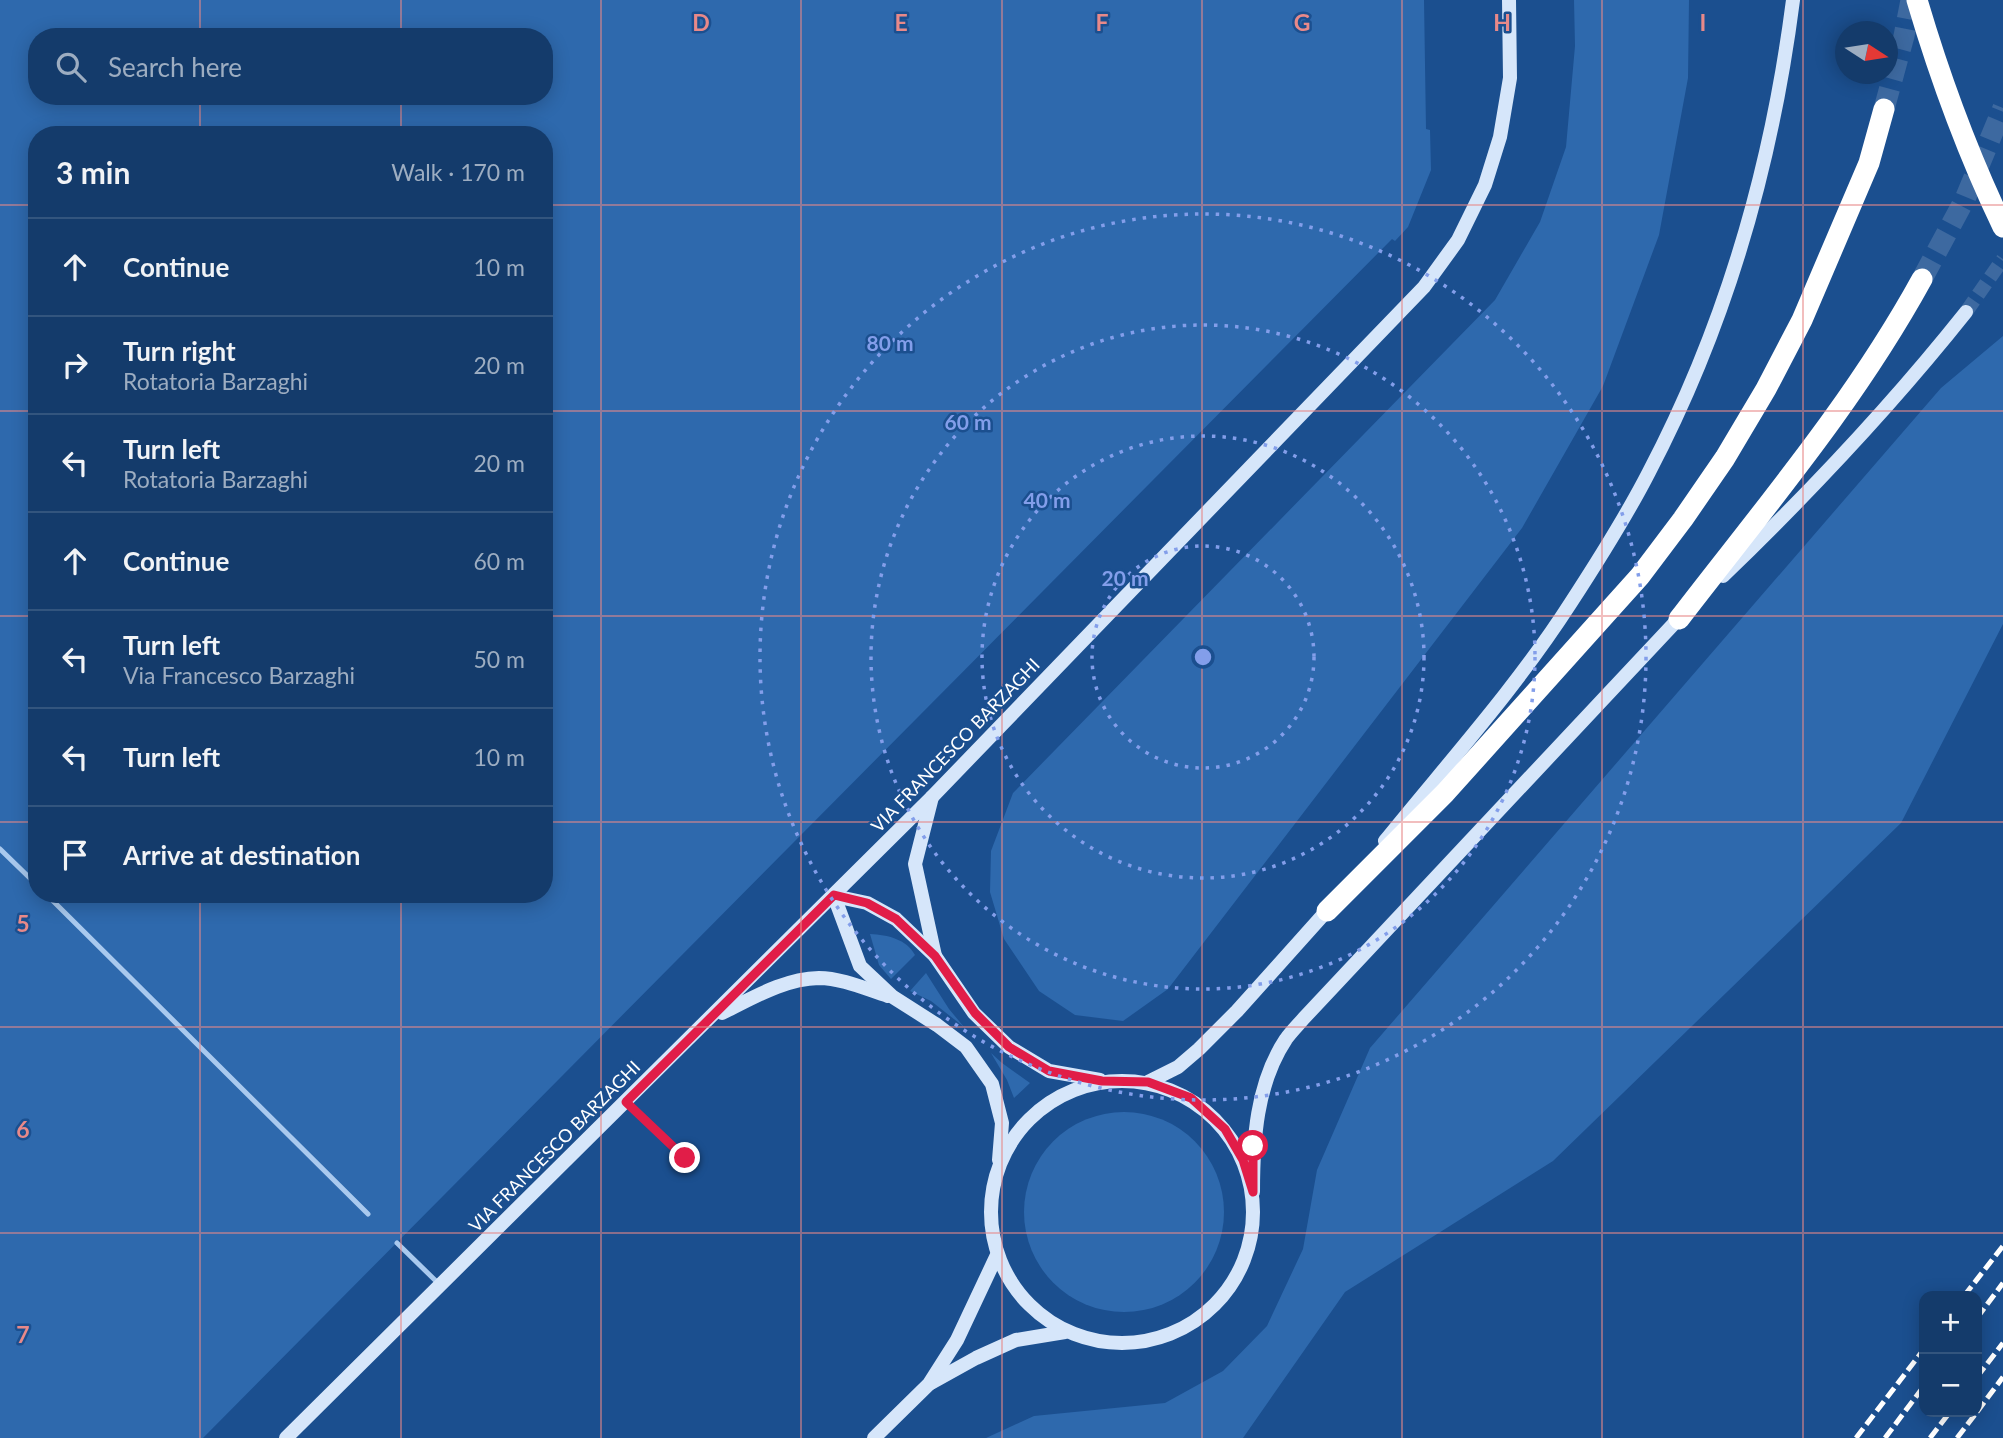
<!DOCTYPE html>
<html lang="en">
<head>
<meta charset="utf-8">
<style>
	:root { --surface:#143b6b; --page:#1d4271; --text:#f1f3f6; --muted:#9dadc1; --line:#33557e }
	body { margin:0; font-family:Lato,sans-serif; background:var(--page); color:var(--text) }
	.controls { position:absolute; right:21px; bottom:21px; display:grid; overflow:hidden; border-radius:14px; box-shadow:0 4px 18px #0003 }
	.controls button { width:63px; height:63px; display:grid; place-items:center; padding:0; border:0; border-bottom:2px solid var(--line); background:var(--surface); color:var(--text); font:35px sans-serif }
	.compass { position:absolute; left:1835px; top:21px; width:63px; height:63px; border-radius:50%; background:var(--surface); box-shadow:0 4px 18px #0003; rotate:102deg }
	.stop { position:absolute; width:21px; height:21px; margin:-16px; border:5px solid #e11d48; border-radius:50%; background:#fff }
	.stop.end { background:#e11d48; border-color:#fff; box-shadow:0 2px 7px #0008 }
	.list { margin:0; padding:0; list-style:none }
	h2 { display:flex; justify-content:space-between; align-items:center; height:91px; margin:0; padding:0 28px; font-size:30px }
	h2 small { font-size:23px; font-weight:400; color:var(--muted) }
	.list li { display:grid; grid-template-columns:46px 1fr auto; gap:21px; align-items:center; box-sizing:border-box; height:98px; padding:0 28px; border-top:2px solid var(--line) }
	.list b { display:block; font-size:26px; white-space:nowrap }
	.list p { margin:0; font-size:23px; white-space:nowrap; color:var(--muted) }
	.list em { font-size:23px; font-style:normal; color:var(--muted) }
	.icon { flex:none; width:38px; height:38px; fill:none; stroke:currentColor; stroke-width:2; stroke-linecap:round; stroke-linejoin:round }
	.map { position:relative; flex:none; width:2003px; height:1438px; overflow:hidden }
	.search { position:absolute; background:var(--surface); box-shadow:0 4px 18px #0003; left:28px; top:28px; width:525px; height:77px; display:flex; align-items:center; gap:18px; box-sizing:border-box; padding:0 24px; border-radius:28px; color:var(--muted); font-size:26px }
	.panel { position:absolute; background:var(--surface); box-shadow:0 4px 18px #0003; left:28px; top:126px; width:525px; height:777px; border-radius:28px }
	.map>svg:first-child { display:block }
	.green { fill:#2e69ad; fill-rule:evenodd }
	.lines { fill:none; stroke-linecap:round; stroke-linejoin:round }
	.secondary-tunnel { stroke:#3d69a0; stroke-width:14; stroke-dasharray:14 7; stroke-linecap:butt }
	.highway-tunnel { stroke:#3d69a0; stroke-width:21; stroke-dasharray:21 10; stroke-linecap:butt }
	.lane { stroke:#a9c9ee; stroke-width:5 }
	.secondary { stroke:#d6e6fa; stroke-width:14 }
	.highway { stroke:#fff; stroke-width:21 }
	.rail { stroke:#fff; stroke-width:5; stroke-dasharray:12 5; stroke-linecap:butt }
	.route { stroke:#e11d48; stroke-width:9 }
	.grid { fill:none; stroke:#e88989; stroke-width:2; stroke-opacity:0.55 }
	.ring { fill:none; stroke:#839eea; stroke-width:3.5; stroke-dasharray:3.5 7 }
	.labels { text-anchor:middle; dominant-baseline:central; stroke-width:5; stroke-linejoin:round; paint-order:stroke }
	.street-label { font-size:18px; fill:#fff; stroke:#1b4f8f }
	.grid-label { font-size:23px; text-anchor:middle; font-weight:bold; fill:#e88989; stroke:#1b4f8f; stroke-width:5; stroke-linejoin:round; paint-order:stroke }
	.centre { fill:#839eea; stroke:#1b4f8f; stroke-width:3.5 }
	.ring-label { font-size:21px; text-anchor:middle; font-weight:bold; fill:#839eea; stroke:#1b4f8f; stroke-width:5; stroke-linejoin:round; paint-order:stroke }
</style>
</head>
<body>
<div class="map">
<svg width="2003" height="1438" viewBox="0 0 2003 1438">
	<rect width="100%" height="100%" fill="#1b4f8f"/>
	<g class="green">
		<path d="M0,0H1424L1426,129L1430,130L1431,170L1408,227L1395,241L1392,239L203,1438H0ZM37,37H544V96H37ZM37,135H544V894H37Z"/>
		<polygon points="1574,0 1689,0 1688,78 1659,235 1603,386 1522,528 1168,989 1123,1021 1075,1015 1039,991 1004,939 990,892 991,851 1013,793 1495,300 1540,222 1566,147 1575,46"/>
		<polygon points="2003,336 2003,624 1901,823 1553,1161 1345,1292 1243,1438 986,1438 1034,1416 1165,1403 1223,1371 1267,1326 1303,1249 1317,1170 1370,1048 1941,388"/>
		<path d="M870,934C888,935 906,939 915,955L891,979L879,965Z"/>
		<polygon points="926,973 949,1009 964,1027 931,1001 910,991"/>
		<polygon points="991,1053 1002,1063 1030,1083 1014,1098 1007,1080"/>
		<circle cx="1124" cy="1212" r="100"/>
	</g>
	<g class="lines">
		<polyline class="secondary-tunnel" points="1966,312 2003,259"/>
		<g class="highway-tunnel">
			<polyline points="1884,109 1904,36 1911,0"/>
			<polyline points="1922,279 1965,199 2003,108"/>
		</g>
		<g class="lane">
			<polyline points="0,849 37,885"/>
			<polyline points="46,894 368,1214"/>
			<polyline points="626,1102 685,1158"/>
			<polyline points="397,1243 440,1285"/>
		</g>
		<g class="secondary">
			<path d="M1723,576C1809,493 1892,405 1966,312"/>
			<polyline points="932,797 915,864 935,956"/>
			<path d="M1385,841C1448,763 1516,688 1570,604C1598,561 1626,517 1649,472C1726,325 1772,164 1793,0"/>
			<polyline points="834,896 867,903 896,919 935,956 974,1013 1009,1047 1049,1071 1100,1080"/>
			<polyline points="834,896 860,966 893,997 937,1025 966,1047 992,1084 1002,1123 999,1160"/>
			<path d="M722,1013C753,998 783,979 819,978C841,978 866,989 888,996"/>
			<circle cx="1122" cy="1212" r="131"/>
			<polyline points="1148,1082 1178,1067 1199,1049 1237,1011 1332,905"/>
			<path d="M1253,1192C1253,1141 1256,1084 1286,1039C1291,1032 1298,1025 1304,1018L1683,614"/>
			<polyline points="931,1383 976,1358 1016,1340 1065,1332"/>
			<polyline points="286,1438 932,797 1424,287 1458,240 1485,185 1500,137 1510,78 1509,0"/>
			<polyline points="874,1438 929,1384 957,1340 997,1255"/>
		</g>
		<g class="highway">
			<path d="M1917,0C1940,78 1968,154 2003,227"/>
			<path d="M1679,619C1765,507 1854,403 1922,279"/>
			<polyline points="1327,911 1445,793 1640,576 1683,519 1725,458 1766,389 1802,320 1869,163 1884,109"/>
		</g>
		<g class="rail">
			<polyline points="1964,1296 2003,1246"/>
			<polyline points="1977,1318 2003,1283"/>
			<polyline points="1977,1377 2003,1343"/>
			<polyline points="1977,1412 2003,1377"/>
			<polyline points="1856,1438 1924,1349"/>
			<polyline points="1885,1438 1924,1386"/>
			<polyline points="1930,1438 1950,1412"/>
			<polyline points="1957,1438 1977,1412"/>
		</g>
	</g>
	<g class="lines">
		<polyline class="route" points="685,1158 626,1102 834,895 867,903 896,919 935,956 975,1013 1009,1047 1049,1071 1102,1081 1148,1082 1191,1098 1225,1129 1243,1160 1253,1192 1253,1146"/>
	</g>
	<path class="grid" d="M200,0V37M401,0V37M601,0V1438M801,0V1438M1002,0V1438M1202,0V1438M1402,0V1438M1602,0V1438M1803,0V1438M200,96V135M401,96V135M0,205H37M544,205H2003M0,411H37M544,411H2003M0,616H37M544,616H2003M0,822H37M544,822H2003M200,894V1438M401,894V1438M0,1027H2003M0,1233H2003"/>
	<g class="ring">
		<circle cx="1203" cy="657" r="111"/>
		<circle cx="1203" cy="657" r="221"/>
		<circle cx="1203" cy="657" r="332"/>
		<circle cx="1203" cy="657" r="443"/>
	</g>
	<g class="labels">
		<g class="street-label">
			<text transform="translate(955 745) rotate(-46)">VIA FRANCESCO BARZAGHI</text>
			<text transform="translate(554 1146) rotate(-45)">VIA FRANCESCO BARZAGHI</text>
		</g>
	</g>
	<g class="grid-label">
		<text x="701" y="31">D</text>
		<text x="901" y="31">E</text>
		<text x="1102" y="31">F</text>
		<text x="1302" y="31">G</text>
		<text x="1502" y="31">H</text>
		<text x="1703" y="31">I</text>
		<text x="23" y="932">5</text>
		<text x="23" y="1138">6</text>
		<text x="23" y="1343">7</text>
	</g>
	<circle cx="1203" cy="657" r="10" class="centre"/>
	<g class="ring-label">
		<text x="890" y="351">80 m</text>
		<text x="968" y="430">60 m</text>
		<text x="1047" y="508">40 m</text>
		<text x="1125" y="586">20 m</text>
	</g>
</svg>
<div class="controls">
<button>+</button>
<button>−</button>
</div>
<svg class="compass" viewBox="-18 -18 36 36"><path d="M0-13l5 13h-10z" fill="#e53935"/><path d="M0 13l5-13h-10z" fill="#9dadc1"/></svg>
<div class="stop" style="left:1253px;top:1146px"></div>
<div class="stop end" style="left:685px;top:1158px"></div>
<div class="search"><svg class="icon" aria-label="search" viewBox="0 0 24 24"><circle cx="10" cy="10" r="6"/><path d="M15 15l6 6"/></svg>Search here</div>
<section class="panel">
<h2>3 min<small>Walk · 170 m</small></h2>
<ul class="list">
<li><svg class="icon" aria-label="ahead" viewBox="0 0 24 24"><path d="M12 20V5M6 11l6-6 6 6"/></svg><div><b>Continue</b></div><em>10 m</em></li>
<li><svg class="icon" aria-label="right" viewBox="0 0 24 24"><path d="M7 20v-9h11M14 6l5 5-5 5"/></svg><div><b>Turn right</b><p>Rotatoria Barzaghi</p></div><em>20 m</em></li>
<li><svg class="icon" aria-label="left" viewBox="0 0 24 24"><path d="M17 20v-9H6M10 6l-5 5 5 5"/></svg><div><b>Turn left</b><p>Rotatoria Barzaghi</p></div><em>20 m</em></li>
<li><svg class="icon" aria-label="ahead" viewBox="0 0 24 24"><path d="M12 20V5M6 11l6-6 6 6"/></svg><div><b>Continue</b></div><em>60 m</em></li>
<li><svg class="icon" aria-label="left" viewBox="0 0 24 24"><path d="M17 20v-9H6M10 6l-5 5 5 5"/></svg><div><b>Turn left</b><p>Via Francesco Barzaghi</p></div><em>50 m</em></li>
<li><svg class="icon" aria-label="left" viewBox="0 0 24 24"><path d="M17 20v-9H6M10 6l-5 5 5 5"/></svg><div><b>Turn left</b></div><em>10 m</em></li>
<li><svg class="icon" aria-label="arrive" viewBox="0 0 24 24"><path d="M6 21V4h12l-3 4 3 4H6"/></svg><div><b>Arrive at destination</b></div></li>
</ul>
</section>
</div>
</body>
</html>
